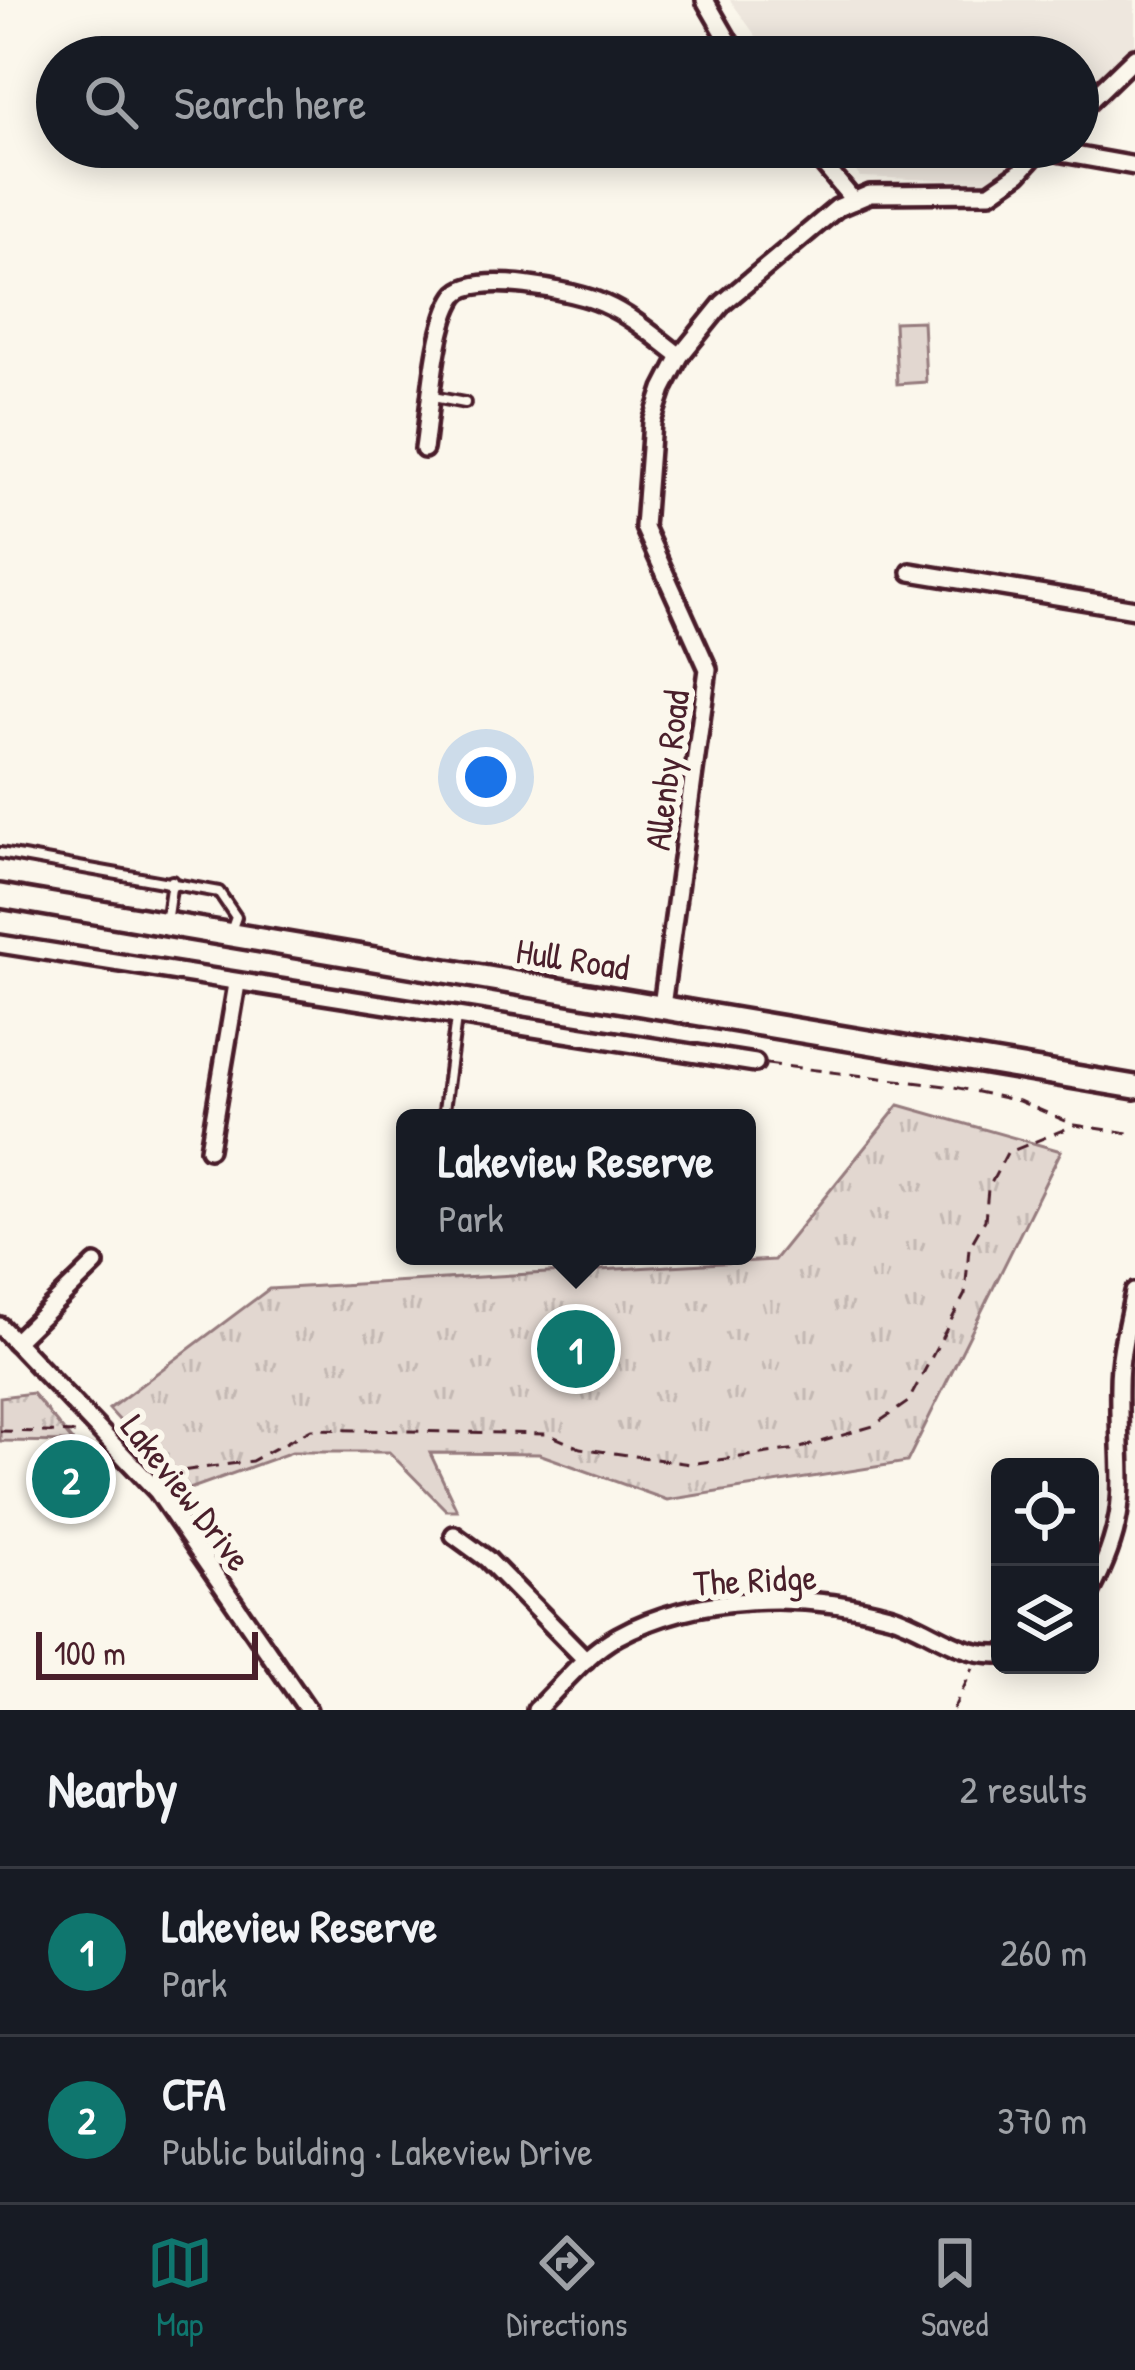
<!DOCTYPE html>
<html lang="en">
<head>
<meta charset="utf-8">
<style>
	:root { --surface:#171b24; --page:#242831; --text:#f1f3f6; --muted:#9ea1a6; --line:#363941; --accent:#0f766e }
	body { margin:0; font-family:"Patrick Hand",sans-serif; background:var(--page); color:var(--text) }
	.controls { position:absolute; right:36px; bottom:36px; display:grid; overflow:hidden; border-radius:18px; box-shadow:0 6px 30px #0003 }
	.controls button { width:108px; height:108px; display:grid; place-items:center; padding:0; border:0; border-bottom:3px solid var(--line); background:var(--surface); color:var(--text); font:60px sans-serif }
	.scale { position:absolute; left:36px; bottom:30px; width:222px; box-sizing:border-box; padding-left:12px; border:6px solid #4a1f2b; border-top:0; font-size:33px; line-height:42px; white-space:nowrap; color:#4a1f2b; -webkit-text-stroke:9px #fbf7ec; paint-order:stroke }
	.you { position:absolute; left:486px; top:777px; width:42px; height:42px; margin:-30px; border:9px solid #fff; border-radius:50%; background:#1a73e8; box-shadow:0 0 0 18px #1a73e833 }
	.badge { display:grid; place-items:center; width:78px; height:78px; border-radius:50%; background:var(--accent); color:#fff; font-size:39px; font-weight:700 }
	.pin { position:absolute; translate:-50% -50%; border:6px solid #fff; box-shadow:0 3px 12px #0006 }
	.popup { position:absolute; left:396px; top:1109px; width:360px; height:156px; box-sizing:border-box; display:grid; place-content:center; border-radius:18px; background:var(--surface); filter:drop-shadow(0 3px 9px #0005); font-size:39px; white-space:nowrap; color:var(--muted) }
	.popup b { font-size:45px; color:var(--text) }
	.popup::after { content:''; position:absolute; left:50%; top:100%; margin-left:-24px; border:24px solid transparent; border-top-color:var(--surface) }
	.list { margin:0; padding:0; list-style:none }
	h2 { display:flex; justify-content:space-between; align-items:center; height:156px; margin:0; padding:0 48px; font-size:51px }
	h2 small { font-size:39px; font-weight:400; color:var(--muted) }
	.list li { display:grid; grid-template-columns:78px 1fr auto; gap:36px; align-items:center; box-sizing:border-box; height:168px; padding:0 48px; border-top:3px solid var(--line) }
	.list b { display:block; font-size:45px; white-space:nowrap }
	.list p { margin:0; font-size:39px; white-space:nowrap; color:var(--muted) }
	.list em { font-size:39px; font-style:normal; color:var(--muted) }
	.icon { flex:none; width:66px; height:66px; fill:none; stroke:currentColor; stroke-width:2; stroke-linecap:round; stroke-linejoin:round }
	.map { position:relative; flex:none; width:1135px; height:1710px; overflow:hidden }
	.search { position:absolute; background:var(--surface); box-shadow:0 6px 30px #0003; left:36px; right:36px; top:36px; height:132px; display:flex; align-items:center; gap:30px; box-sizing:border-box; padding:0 42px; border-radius:66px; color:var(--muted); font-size:45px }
	.sheet { height:492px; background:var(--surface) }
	nav { display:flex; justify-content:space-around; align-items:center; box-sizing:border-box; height:168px; border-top:3px solid var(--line); background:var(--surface); font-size:33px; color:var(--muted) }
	nav a { display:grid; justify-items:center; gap:6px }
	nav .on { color:var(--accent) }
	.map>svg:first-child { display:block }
	.built { fill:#eee7de }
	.green { fill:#e2d7d0; stroke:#967b7e; stroke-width:3 }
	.park { fill:url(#park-tufts); stroke:#967b7e; stroke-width:3 }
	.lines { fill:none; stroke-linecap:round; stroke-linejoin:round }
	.lane-casing { stroke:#4a1f2b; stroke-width:16 }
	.street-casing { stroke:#4a1f2b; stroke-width:24 }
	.secondary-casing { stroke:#4a1f2b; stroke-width:30 }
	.path { stroke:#4a1f2b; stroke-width:3; stroke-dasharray:12 9; stroke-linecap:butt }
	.lane { stroke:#fbf7ec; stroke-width:8 }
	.street { stroke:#fbf7ec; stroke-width:15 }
	.secondary { stroke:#fbf7ec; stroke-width:21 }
	.labels { text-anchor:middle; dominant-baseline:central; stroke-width:12; stroke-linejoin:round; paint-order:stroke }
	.street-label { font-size:36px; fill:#4a1f2b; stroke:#fbf7ec }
</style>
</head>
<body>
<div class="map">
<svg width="1135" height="1710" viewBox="0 0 1135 1710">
	<defs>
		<pattern id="park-tufts" width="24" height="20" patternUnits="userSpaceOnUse" patternTransform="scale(3)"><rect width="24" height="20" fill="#e2d7d0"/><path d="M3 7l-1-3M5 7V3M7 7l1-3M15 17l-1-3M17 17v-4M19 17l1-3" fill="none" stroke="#c3b8b3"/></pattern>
	</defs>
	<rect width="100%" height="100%" fill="#fbf7ec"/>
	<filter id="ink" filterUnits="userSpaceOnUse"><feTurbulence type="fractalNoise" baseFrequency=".00833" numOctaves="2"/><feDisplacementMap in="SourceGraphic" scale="24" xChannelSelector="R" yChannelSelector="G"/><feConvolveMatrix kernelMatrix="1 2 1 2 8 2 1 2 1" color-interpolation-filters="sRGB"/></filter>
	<g filter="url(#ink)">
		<g class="built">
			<polygon points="730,0 1135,0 1135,44 1078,99 1078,57 771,57"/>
			<polygon points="838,147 1027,147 990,182 860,177"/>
		</g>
		<polygon class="green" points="923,321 926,382 897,384 894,322"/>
		<g class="park">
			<polygon points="899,1105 1061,1151 907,1462 667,1500 539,1454 430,1453 457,1510 446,1510 389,1452 292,1452 184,1491 109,1409 269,1289 774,1260"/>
			<polygon points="32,1393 73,1442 0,1441 0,1397"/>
		</g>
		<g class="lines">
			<defs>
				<g id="lane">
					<polyline points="433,397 465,403"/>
					<polyline points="0,853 219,892 236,917 230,934"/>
					<polyline points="166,923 172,881"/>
					<polyline points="443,1118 456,1018"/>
				</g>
				<g id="street">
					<polyline points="705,0 738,57"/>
					<polyline points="1078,112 1135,57"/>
					<polyline points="809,147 854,201"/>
					<polyline points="1040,149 1135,166"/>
					<path d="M424,449C430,411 434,326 455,296C473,270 577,291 604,304C632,316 656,338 680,356"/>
					<polyline points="911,572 1135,609"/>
					<polyline points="0,944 755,1063"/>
					<polyline points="662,1006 708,669 644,527 652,422 663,389 680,356 723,303 837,208 870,194 990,193 1019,173 1042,147"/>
					<polyline points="209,1149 237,984"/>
					<polyline points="0,1326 157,1491 308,1710"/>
					<polyline points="15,1342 95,1264"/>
					<polyline points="454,1535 487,1559 586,1660"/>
					<path d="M1090,1593C1135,1508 1117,1477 1119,1385C1119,1354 1128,1322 1134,1292"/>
					<path d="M536,1710C562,1685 586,1653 618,1636C697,1593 804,1592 889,1615C929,1626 956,1656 1000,1654"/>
				</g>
				<polyline id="secondary" points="0,896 1135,1087"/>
			</defs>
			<use href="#lane" class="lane-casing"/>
			<use href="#street" class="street-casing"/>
			<use href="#secondary" class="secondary-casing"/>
			<g class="path">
				<polyline points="767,1064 954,1087 1019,1101 1075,1125 1135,1134"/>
				<polyline points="0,1431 79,1433"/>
				<polyline points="168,1482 182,1471 252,1461 311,1429 548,1434 580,1448 690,1464 797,1449 873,1426 908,1402 965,1294 969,1248 985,1220 988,1189 1007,1153 1075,1125"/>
				<polyline points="953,1710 973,1668"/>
			</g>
			<use href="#lane" class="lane"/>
			<use href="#street" class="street"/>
			<use href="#secondary" class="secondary"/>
		</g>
	</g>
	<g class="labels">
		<g class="street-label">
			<text transform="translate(666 770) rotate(-83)">Allenby Road</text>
			<text transform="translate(573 958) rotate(9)">Hull Road</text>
			<text transform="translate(187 1492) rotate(52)">Lakeview Drive</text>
			<text transform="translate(755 1579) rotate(-3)">The Ridge</text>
		</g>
	</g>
</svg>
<div class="controls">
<button><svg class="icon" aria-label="locate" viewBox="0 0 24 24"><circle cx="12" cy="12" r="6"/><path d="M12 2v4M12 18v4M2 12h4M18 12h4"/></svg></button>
<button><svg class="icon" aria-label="layers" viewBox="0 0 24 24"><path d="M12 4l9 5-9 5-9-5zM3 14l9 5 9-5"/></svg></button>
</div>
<div class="scale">100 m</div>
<div class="you"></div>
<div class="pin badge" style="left:576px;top:1349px">1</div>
<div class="popup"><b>Lakeview Reserve</b>Park</div>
<div class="pin badge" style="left:71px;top:1479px">2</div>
<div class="search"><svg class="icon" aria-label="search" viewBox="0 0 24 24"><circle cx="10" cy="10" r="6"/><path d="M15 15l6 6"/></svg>Search here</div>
</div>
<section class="sheet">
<h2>Nearby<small>2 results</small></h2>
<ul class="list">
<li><span class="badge">1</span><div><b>Lakeview Reserve</b><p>Park</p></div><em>260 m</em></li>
<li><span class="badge">2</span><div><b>CFA</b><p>Public building · Lakeview Drive</p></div><em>370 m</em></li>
</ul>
</section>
<nav>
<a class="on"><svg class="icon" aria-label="map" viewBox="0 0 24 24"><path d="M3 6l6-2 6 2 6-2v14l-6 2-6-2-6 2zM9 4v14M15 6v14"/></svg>Map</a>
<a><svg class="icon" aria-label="directions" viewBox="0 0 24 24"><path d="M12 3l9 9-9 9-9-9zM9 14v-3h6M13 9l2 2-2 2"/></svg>Directions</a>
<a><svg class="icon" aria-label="saved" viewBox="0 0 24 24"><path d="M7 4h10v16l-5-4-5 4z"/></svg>Saved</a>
</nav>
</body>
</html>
